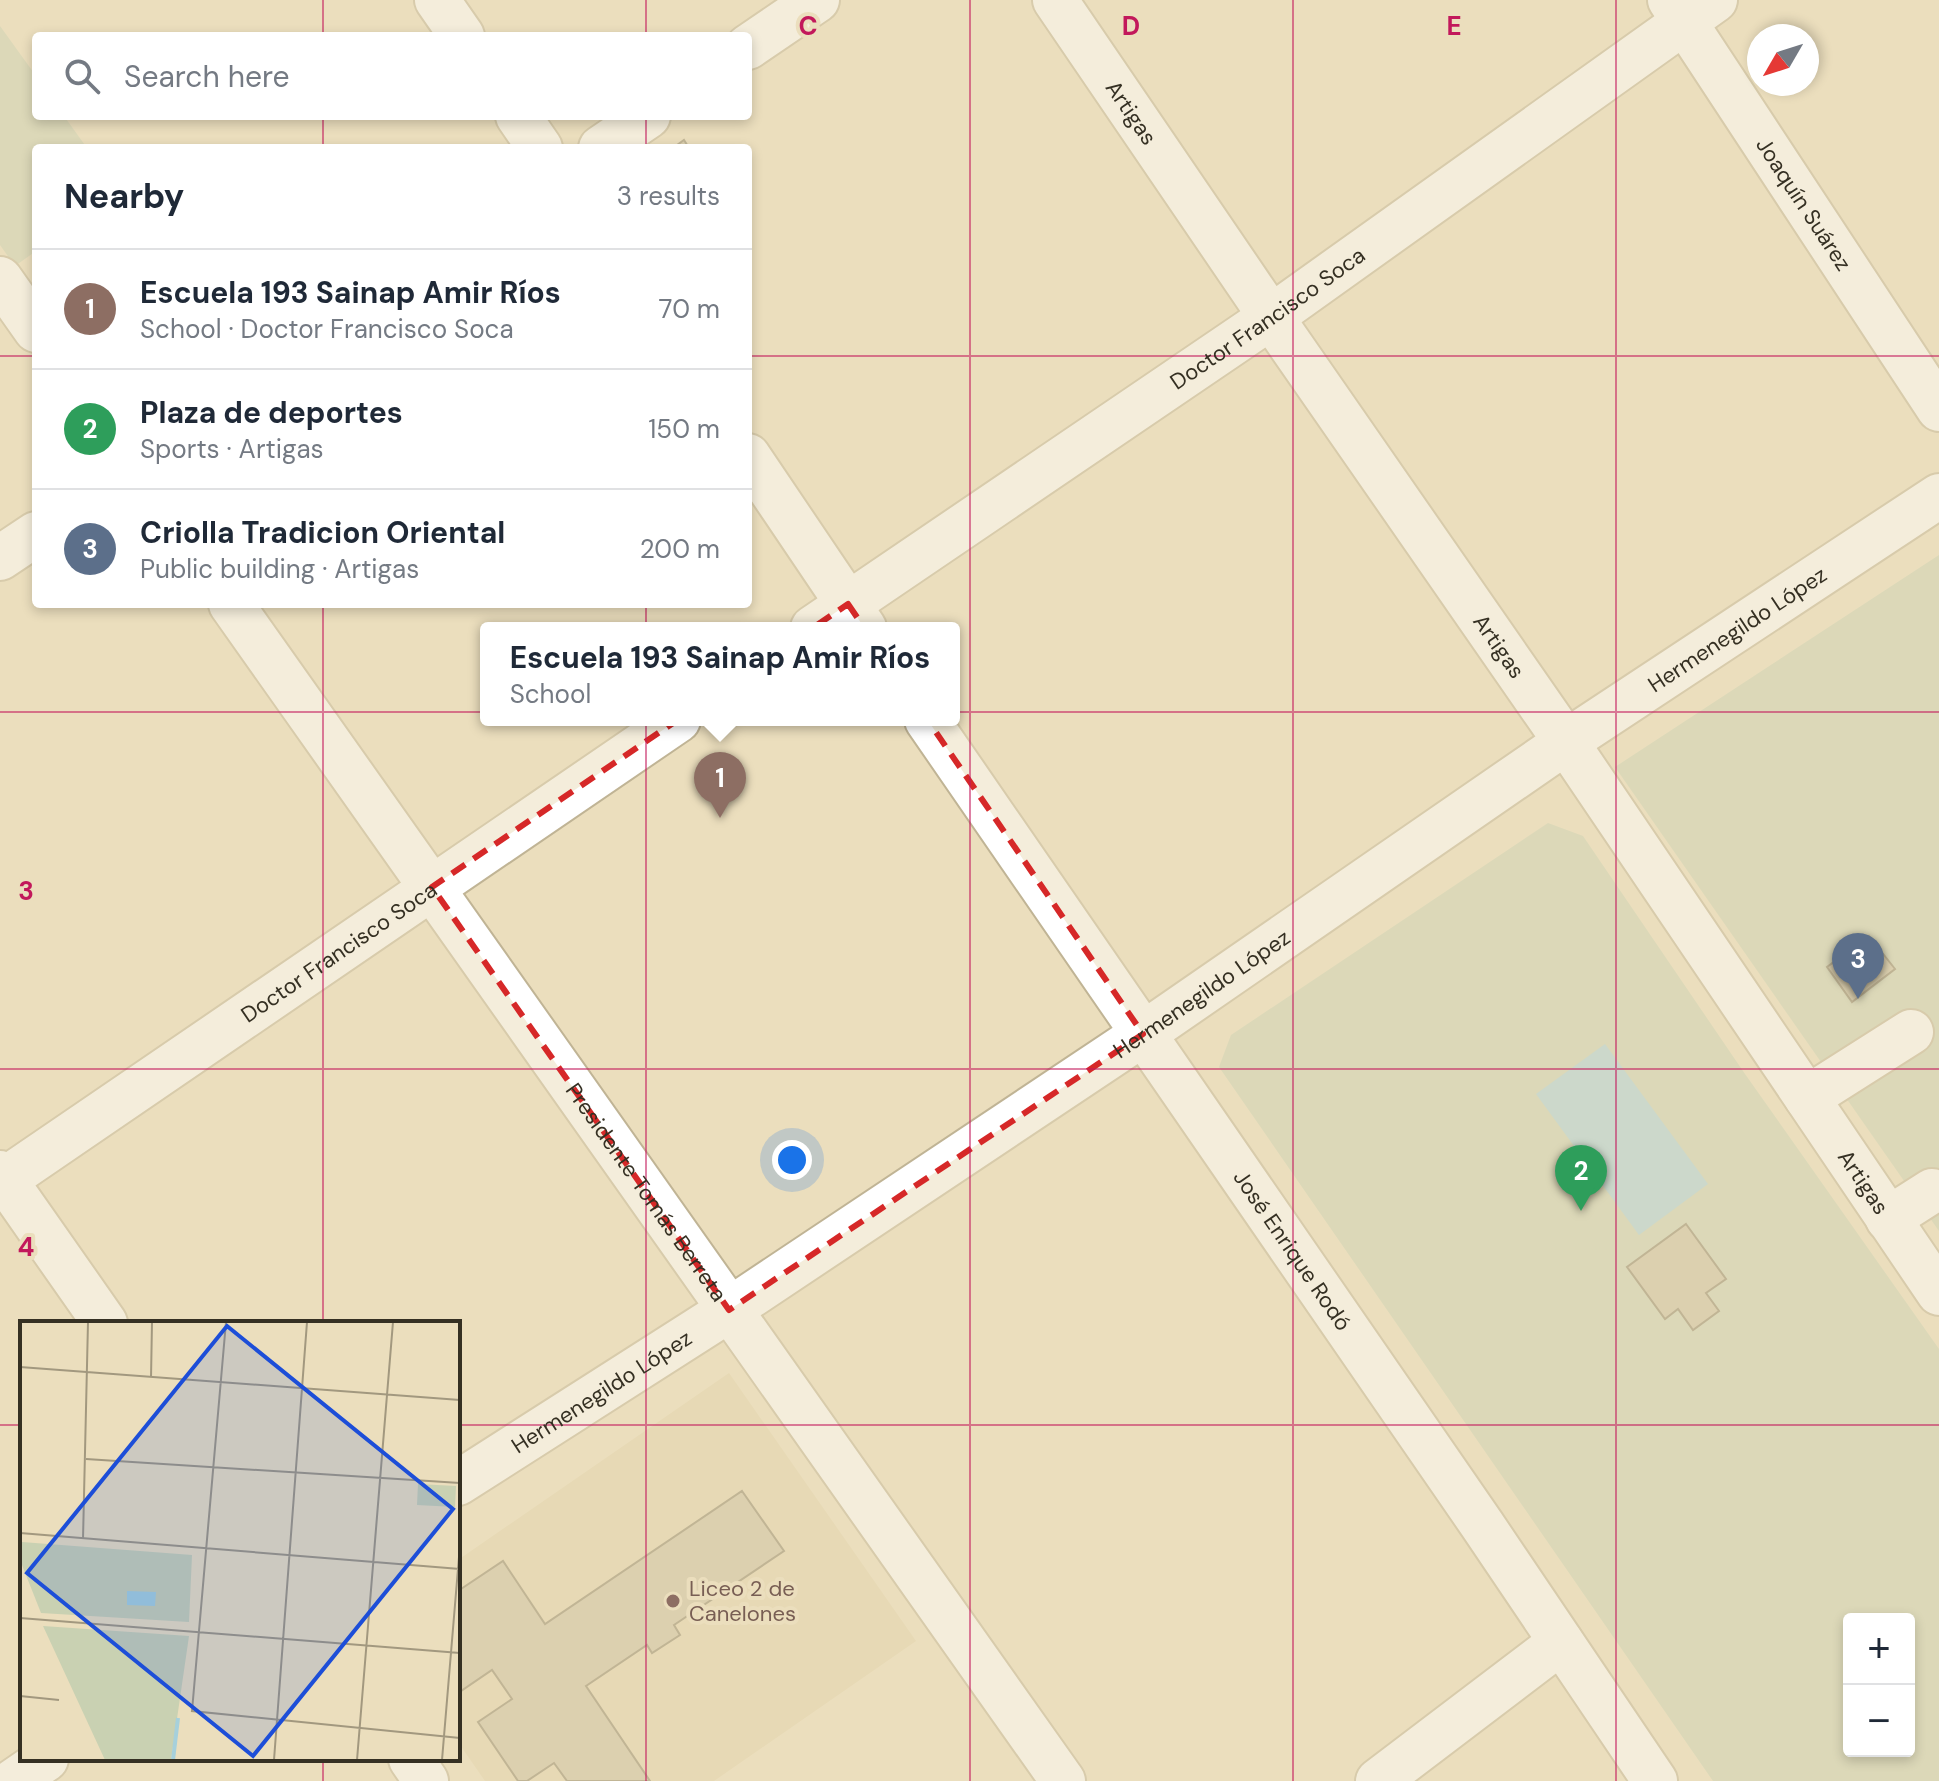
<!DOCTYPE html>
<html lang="en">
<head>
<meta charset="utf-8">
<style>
	:root { --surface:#fff; --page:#f2f2f3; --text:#1f2937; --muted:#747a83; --line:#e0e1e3; --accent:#0f766e }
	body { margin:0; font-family:"DM Sans",sans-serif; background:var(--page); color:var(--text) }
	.controls { position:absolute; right:24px; bottom:24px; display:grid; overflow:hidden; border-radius:8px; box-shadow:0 4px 12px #0003 }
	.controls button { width:72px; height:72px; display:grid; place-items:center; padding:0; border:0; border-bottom:2px solid var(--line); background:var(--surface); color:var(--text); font:40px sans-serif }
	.compass { position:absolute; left:1747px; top:24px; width:72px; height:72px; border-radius:50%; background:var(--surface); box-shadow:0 4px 12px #0003; rotate:231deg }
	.you { position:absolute; left:792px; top:1160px; width:28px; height:28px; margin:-20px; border:6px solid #fff; border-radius:50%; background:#1a73e8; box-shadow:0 0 0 12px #1a73e833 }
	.badge { display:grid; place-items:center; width:52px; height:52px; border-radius:50%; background:var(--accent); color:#fff; font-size:26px; font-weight:700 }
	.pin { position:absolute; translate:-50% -66px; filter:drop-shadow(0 2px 4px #0008) }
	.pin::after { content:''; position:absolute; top:42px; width:28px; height:24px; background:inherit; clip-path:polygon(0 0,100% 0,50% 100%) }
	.popup { position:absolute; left:480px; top:622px; width:480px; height:104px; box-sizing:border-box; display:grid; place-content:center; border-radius:8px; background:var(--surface); filter:drop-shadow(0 2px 6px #0005); font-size:26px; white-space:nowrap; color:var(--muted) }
	.popup b { font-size:30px; color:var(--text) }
	.popup::after { content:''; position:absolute; left:50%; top:100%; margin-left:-16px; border:16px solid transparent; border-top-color:var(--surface) }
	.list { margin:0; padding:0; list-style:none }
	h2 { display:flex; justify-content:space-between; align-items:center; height:104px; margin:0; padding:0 32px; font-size:34px }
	h2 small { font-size:26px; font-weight:400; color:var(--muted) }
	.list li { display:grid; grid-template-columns:52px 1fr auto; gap:24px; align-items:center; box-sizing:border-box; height:120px; padding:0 32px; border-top:2px solid var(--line) }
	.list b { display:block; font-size:30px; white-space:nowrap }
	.list p { margin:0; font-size:26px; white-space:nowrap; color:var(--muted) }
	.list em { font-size:26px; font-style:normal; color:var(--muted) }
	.icon { flex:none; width:44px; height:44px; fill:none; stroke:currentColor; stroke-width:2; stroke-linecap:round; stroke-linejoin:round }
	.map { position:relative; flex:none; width:1939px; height:1781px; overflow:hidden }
	.search { position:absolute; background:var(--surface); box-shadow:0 4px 12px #0003; left:32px; top:32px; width:720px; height:88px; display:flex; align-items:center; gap:20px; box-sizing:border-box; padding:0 28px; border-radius:8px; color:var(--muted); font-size:30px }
	.panel { position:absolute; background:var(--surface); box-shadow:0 4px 12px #0003; left:32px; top:144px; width:720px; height:464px; border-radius:8px }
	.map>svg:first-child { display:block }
	.built { fill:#e2d3ab }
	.green { fill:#c9d1b2; fill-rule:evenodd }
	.water { fill:#a6d0db }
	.building { fill:#cabe9e; stroke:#8e8364; stroke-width:2 }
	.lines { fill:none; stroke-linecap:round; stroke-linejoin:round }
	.minor-casing { stroke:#c0b495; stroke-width:48 }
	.highway-casing { stroke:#c0b495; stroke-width:48 }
	.minor { stroke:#fff; stroke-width:44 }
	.highway { stroke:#fff; stroke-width:44 }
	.marked { fill:none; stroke:#d62828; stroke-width:6; stroke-dasharray:16 10; stroke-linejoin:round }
	.grid { fill:none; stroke:#c2185b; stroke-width:2; stroke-opacity:0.55 }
	.education-dot { fill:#8d6e63; stroke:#ebdebd; stroke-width:3 }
	.labels { text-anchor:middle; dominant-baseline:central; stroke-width:8; stroke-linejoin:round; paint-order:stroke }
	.street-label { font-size:22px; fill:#353023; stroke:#ebdebd }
	.education-label { font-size:22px; fill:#785e54; stroke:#ebdebd; text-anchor:start }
	.inset-river { fill:none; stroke:#a6d0db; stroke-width:4 }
	.inset-road { fill:none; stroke:#a2987f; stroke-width:2 }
	.view { fill:#1d4ed8; fill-opacity:0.15; stroke:#1d4ed8; stroke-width:4 }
	.inset-edge { fill:none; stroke:#353023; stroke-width:4 }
	.grid-label { font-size:26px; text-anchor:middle; font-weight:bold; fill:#c2185b; stroke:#ebdebd; stroke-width:8; stroke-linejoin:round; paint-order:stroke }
</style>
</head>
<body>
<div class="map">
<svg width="1939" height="1781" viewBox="0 0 1939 1781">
	<rect width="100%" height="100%" fill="#ebdebd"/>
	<polygon class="built" points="729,1373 916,1641 714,1781 485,1781 458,1742 458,1560"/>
	<g class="green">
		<polygon points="0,26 36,76 36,116 64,116 87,148 36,148 36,251 15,266 0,245"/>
		<polygon points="1939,555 1939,1231 1615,767"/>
		<path d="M1548,823L1583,836L1745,1074L1939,1349V1781H1713L1219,1067L1231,1035ZM1849,1619H1909V1751H1849Z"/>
	</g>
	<polygon class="water" points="1605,1044 1708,1184 1639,1235 1536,1094"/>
	<g class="building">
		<polygon points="684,140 689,148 673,148"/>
		<polygon points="1869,936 1895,969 1852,1002 1827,967"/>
		<polygon points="1686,1224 1726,1279 1706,1293 1719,1311 1693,1330 1678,1309 1665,1319 1627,1267"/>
		<polygon points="742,1491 784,1551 674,1625 680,1635 652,1653 647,1645 586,1686 650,1781 567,1781 554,1763 527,1781 518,1781 478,1722 512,1699 492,1670 458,1693 458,1591 503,1561 545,1624"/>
	</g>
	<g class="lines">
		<defs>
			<g id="minor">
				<path id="s1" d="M1055,0L1271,317L1566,742L1939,1293"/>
				<path id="s2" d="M1670,0L1939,409"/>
				<polyline points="748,47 817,0"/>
				<polyline points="601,148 648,116"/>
				<polyline points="0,279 36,330"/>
				<polyline points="0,558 36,534"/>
				<path id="s3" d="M231,604L1063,1781"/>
				<path id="s4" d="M813,628L1271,317L1715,0"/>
				<polyline points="1807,1098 1911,1032"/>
				<polyline points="0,1173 105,1323"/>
				<path id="s5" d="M0,1183L678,720"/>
				<polyline points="1888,1219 1932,1191"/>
				<path id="s6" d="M458,1483L729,1310L1143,1034L1566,742L1939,496"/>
				<polyline points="411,1759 426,1781"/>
				<polyline points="14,1781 46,1759"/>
			</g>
			<g id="highway">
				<polyline points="437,0 462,36"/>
				<polyline points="518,116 540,148"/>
				<polyline points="748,456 864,628"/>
				<path id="s7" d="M927,720L1483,1526L1655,1781"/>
				<polyline points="1378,1781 1561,1642"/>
			</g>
		</defs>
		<use href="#minor" class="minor-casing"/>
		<use href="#highway" class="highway-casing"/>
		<use href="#minor" class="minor"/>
		<use href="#highway" class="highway"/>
	</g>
	<path d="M0 0H1939V1781H0ZM848,604L1143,1034L729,1310L432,887Z" fill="#ebdebd" fill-opacity=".55" fill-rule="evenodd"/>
	<path class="marked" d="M848,604L1143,1034L729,1310L432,887Z"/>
	<path class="grid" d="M323,0V36M646,0V36M970,0V1781M1293,0V1781M1616,0V1781M323,116V148M646,116V148M0,356H36M748,356H1939M323,604V1323M646,604V1781M0,712H1939M0,1069H1939M0,1425H22M458,1425H1939M323,1759V1781"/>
	<circle class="education-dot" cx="673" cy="1601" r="8"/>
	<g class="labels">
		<g class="street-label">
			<text stroke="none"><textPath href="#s1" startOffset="136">Artigas</textPath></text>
			<text stroke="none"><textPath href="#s2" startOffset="244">Joaquín Suárez</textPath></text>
			<text stroke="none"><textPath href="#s4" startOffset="550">Doctor Francisco Soca</textPath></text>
			<text stroke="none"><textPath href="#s6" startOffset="1538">Hermenegildo López</textPath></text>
			<text stroke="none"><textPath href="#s1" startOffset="784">Artigas</textPath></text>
			<text stroke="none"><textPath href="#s5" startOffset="410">Doctor Francisco Soca</textPath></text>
			<text stroke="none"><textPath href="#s6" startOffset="890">Hermenegildo López</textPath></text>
			<text stroke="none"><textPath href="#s1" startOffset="1432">Artigas</textPath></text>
			<text stroke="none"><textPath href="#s3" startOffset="720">Presidente Tomás Berreta</textPath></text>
			<text stroke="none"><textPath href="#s7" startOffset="644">José Enrique Rodó</textPath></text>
			<text stroke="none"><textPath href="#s6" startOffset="170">Hermenegildo López</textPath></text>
		</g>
		<g class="education-label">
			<text x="689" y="1588">Liceo 2 de<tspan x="689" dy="25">Canelones</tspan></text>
		</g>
	</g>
	<g transform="translate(20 1321)">
		<rect width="440" height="440" fill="#ebdebd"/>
		<path d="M398,163L436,165L435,186L397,184ZM2,221L172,234L169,301L21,292L2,244ZM23,305L169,315L151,439H85Z" fill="#c9d1b2"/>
		<path d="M107,270L136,271L135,285L107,284Z" fill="#a6d0db"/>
		<path class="inset-river" d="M153,439L158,397"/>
		<path class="inset-road" d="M206,1L172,390L440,417M0,46L440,79M131,57L132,1M66,138L440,162M0,212L440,248M63,218L68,1M0,297L440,332M0,375L39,379M254,439L287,1M337,439L373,1M422,439L440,224"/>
		<path class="view" d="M207,5L433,188L233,435L7,252Z"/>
		<rect width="440" height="440" class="inset-edge"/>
	</g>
	<g class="grid-label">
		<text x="808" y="35">C</text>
		<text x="1131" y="35">D</text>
		<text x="1454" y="35">E</text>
		<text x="26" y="900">3</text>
		<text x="26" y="1256">4</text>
	</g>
</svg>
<div class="controls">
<button>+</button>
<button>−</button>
</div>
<svg class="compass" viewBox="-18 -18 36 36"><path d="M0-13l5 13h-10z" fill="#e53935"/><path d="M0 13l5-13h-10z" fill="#747a83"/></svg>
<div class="you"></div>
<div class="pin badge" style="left:720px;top:818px;background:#8d6e63">1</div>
<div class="popup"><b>Escuela 193 Sainap Amir Ríos</b>School</div>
<div class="pin badge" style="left:1581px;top:1211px;background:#2e9e5b">2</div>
<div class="pin badge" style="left:1858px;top:999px;background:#5c6f8a">3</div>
<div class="search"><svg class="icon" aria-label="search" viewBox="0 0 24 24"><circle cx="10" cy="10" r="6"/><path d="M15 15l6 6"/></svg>Search here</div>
<section class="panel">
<h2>Nearby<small>3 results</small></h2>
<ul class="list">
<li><span class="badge" style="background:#8d6e63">1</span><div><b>Escuela 193 Sainap Amir Ríos</b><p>School · Doctor Francisco Soca</p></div><em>70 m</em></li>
<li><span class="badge" style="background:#2e9e5b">2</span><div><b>Plaza de deportes</b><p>Sports · Artigas</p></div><em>150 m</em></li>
<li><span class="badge" style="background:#5c6f8a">3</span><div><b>Criolla Tradicion Oriental</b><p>Public building · Artigas</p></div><em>200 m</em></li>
</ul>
</section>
</div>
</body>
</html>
